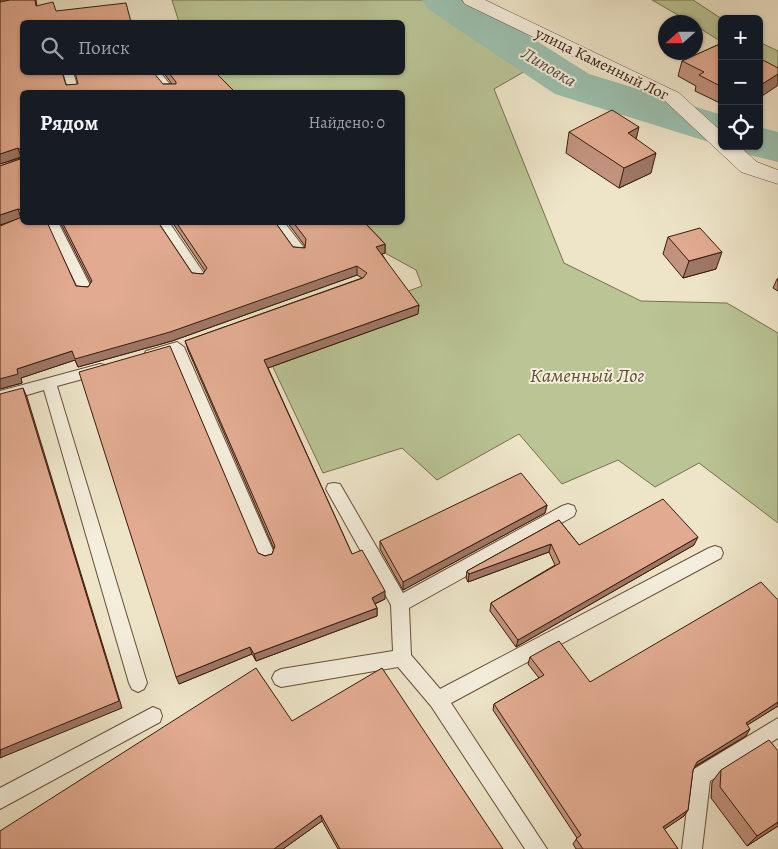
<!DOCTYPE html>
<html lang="ru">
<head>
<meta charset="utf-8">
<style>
	:root { --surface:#171b24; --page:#20242c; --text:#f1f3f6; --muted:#9ea1a6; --line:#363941 }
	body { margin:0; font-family:Alegreya,serif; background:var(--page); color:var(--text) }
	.controls { position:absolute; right:15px; top:15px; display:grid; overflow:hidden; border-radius:8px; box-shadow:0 1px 4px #0004 }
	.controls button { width:45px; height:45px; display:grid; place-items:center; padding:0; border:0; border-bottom:1px solid var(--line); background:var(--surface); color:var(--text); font:25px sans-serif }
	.compass { position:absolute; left:658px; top:15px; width:45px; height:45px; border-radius:50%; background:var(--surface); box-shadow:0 1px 4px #0004; rotate:249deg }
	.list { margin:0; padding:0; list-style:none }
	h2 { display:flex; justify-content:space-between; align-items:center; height:65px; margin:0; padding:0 20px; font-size:21px }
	h2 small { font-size:16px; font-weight:400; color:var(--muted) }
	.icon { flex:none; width:28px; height:28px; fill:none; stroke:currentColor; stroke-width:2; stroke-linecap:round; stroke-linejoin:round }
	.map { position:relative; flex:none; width:778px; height:849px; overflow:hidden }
	.search { position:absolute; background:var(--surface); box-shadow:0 1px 4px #0004; left:20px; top:20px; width:385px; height:55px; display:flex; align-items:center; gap:12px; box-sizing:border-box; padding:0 18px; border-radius:8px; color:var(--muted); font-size:19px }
	.panel { position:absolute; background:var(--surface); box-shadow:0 1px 4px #0004; left:20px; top:90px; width:385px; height:135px; border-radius:8px }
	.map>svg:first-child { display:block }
	.green { fill:#bac495; stroke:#7a6f4f }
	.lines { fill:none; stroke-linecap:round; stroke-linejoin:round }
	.river { fill:#9bc0af; fill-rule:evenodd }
	.service-casing { stroke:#674d39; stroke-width:2 }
	.minor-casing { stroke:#674d39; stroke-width:1 }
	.service { fill:#f4eedc; fill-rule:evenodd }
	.minor { fill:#f4eedc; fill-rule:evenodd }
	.wall { fill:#c2937d; stroke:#3a1a09 }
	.shaded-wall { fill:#9e7866; stroke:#3a1a09 }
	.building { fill:#e2ab91; stroke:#3a1a09 }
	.labels { text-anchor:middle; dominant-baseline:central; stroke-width:4; stroke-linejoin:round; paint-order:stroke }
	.far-street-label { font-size:16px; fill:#3a1a09; stroke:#f4eedc }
	.far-water-label { font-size:18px; font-style:italic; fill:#574c3b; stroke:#f4eedc }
	.park-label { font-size:20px; font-style:italic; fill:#604d33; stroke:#f4eedc }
</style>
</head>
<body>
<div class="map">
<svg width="778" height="849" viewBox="0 0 778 849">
	<rect width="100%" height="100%" fill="#eee5c9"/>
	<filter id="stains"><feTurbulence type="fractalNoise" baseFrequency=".004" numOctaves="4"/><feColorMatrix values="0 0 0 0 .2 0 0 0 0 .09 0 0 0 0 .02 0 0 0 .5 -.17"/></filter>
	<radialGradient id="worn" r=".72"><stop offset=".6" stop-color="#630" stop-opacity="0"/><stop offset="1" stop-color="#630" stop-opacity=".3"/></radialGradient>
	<g class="green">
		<polygon points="172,0 451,0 491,37 555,54 494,89 564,263 641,301 727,303 778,333 778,523 699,463 655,487 618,460 562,484 519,434 437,480 402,448 323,473 271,363 403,293 422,286 416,270 385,253 356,223 402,222 402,92 228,92 208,73 402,72 402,22 179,22"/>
		<polygon points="652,0 693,0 722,19 722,42 696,26 696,22 690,22"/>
		<polygon points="759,42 778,51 778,75 759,64"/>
	</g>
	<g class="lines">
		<g class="river">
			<polygon points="422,0 472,0 589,74 722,115 722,146 555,94 428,9"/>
			<polygon points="759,127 778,132 778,162 741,153 737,146 759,146"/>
		</g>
		<defs>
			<g id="service">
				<polygon points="63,72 73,72 79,92 69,92"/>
				<polygon points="149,72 160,72 176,92 166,92"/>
				<polygon points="46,222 58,222 93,291 91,294 81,294"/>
				<polygon points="156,222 169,222 205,275 207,278 205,281 195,281"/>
				<polygon points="271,222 284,222 305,249 306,252 305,255 295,255"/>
				<polygon points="177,342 184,347 275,555 273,560 267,562 261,560 173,353 151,360 144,355 146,351"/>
				<polygon points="100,364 105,365 107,369 105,373 57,386 147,683 144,689 138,692 132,689 129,683 44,390 0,403 0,391"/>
				<polygon points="334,483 340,484 403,593 562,506 568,504 574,506 576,511 574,516 409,608 411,655 440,689 709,548 715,546 721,548 723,553 721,558 451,703 547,849 525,849 431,706 398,667 281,687 275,684 272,678 275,672 281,669 393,651 391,605 326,489 328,484"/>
				<polygon points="153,707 160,710 162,716 160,722 0,809 0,788"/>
				<polygon points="778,718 778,738 710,781 702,849 682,849 691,776 694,769"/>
			</g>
			<polygon id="minor" points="462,0 485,0 679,93 722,132 722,146 739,146 757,162 778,170 778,184 741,172 665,101 465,4"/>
		</defs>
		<use href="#service" class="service-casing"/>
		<use href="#minor" class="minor-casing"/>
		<use href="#service" class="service"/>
		<use href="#minor" class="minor"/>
	</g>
	<g class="wall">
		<polygon points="0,0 36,0 37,6 22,22 66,85 172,84 163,72 215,72 235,92 22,92 22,222 76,286 88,287 91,283 60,222 158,222 192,273 203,274 205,271 172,222 275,222 293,247 305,248 305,246 287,222 364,222 385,244 385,253 382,254 418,314 268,368 352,554 385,599 375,604 377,608 377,616 256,661 252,654 179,684 258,553 265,556 272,554 274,549 188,350 185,341 362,278 357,275 172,341 78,367 75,360 21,378 22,383 0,389 15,220 0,225 0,166 20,159 20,158 0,164"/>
		<polygon points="722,43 722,104 695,91 696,86 678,76 682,61"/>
		<polygon points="569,132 636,138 651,173 619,188 566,153"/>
		<polygon points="668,237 716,269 683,278 663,254"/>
		<polygon points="778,278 778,291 773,288 777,279"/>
		<polygon points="547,505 545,513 403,590 380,549 380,541"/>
		<polygon points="559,520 579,545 694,545 516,647 490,611 491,603 555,565 549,552 468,582 466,578 467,571"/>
		<polygon points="530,657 590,682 778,706 747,725 746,736 695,767 693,770 688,810 684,816 664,829 678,849 576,849 573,844 577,838 493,710 494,704 539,678 528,664"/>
		<polygon points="292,721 503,849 338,849 322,821 283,849 0,849"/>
		<polygon points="721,770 778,826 747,846 711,798 712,782"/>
	</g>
	<g class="shaded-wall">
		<polygon points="778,74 778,83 777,86 759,98 759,86"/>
		<polygon points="639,127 634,148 628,133"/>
		<polygon points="18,148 21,157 0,164 0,154"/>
		<polygon points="656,153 651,173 619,188 624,168"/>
		<polygon points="18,209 21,218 0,225 0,215"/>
		<polygon points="385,244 385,253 377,256 376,247"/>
		<polygon points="722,252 716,269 683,278 689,261"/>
		<polygon points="357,266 357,275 172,341 78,367 75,360 21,378 22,383 0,389 0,379 17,369 72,351"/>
		<polygon points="419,305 418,314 265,369 264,360"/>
		<polygon points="23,388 27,397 122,708 0,758"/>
		<polygon points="547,505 545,513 403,590 403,582"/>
		<polygon points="698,537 694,545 516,647 518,640"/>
		<polygon points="551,544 549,552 468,582 469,574"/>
		<polygon points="385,591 385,599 372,605 372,598"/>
		<polygon points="377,608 377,616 256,661 254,654"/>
		<polygon points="250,647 252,654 179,684 176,677"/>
		<polygon points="778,702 778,706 741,729 746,723"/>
		<polygon points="750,729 746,736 692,768 697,762"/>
		<polygon points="688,810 684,816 659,833 663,827"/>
		<polygon points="321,815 322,821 283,849 274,849"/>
		<polygon points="778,822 778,826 747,846 757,836"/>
	</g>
	<g class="building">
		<polygon points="10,0 35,0 36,6 53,2 56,11 126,3 131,22 22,22 22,72 62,72 66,85 78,84 75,72 153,72 163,84 176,84 176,82 168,72 215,72 235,92 22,92 22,210 18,209 0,215 0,166 20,159 21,150 18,148 0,154 0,2"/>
		<polygon points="722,43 722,87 699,75 704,72 682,61"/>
		<polygon points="759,58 778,68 778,74 759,86"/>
		<polygon points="612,110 639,127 628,133 656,153 624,168 569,132"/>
		<polygon points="22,217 22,222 47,222 76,286 88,287 92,281 62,222 158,222 192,273 203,274 207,268 176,222 275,222 293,247 305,248 306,239 293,222 364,222 385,244 376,247 419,305 264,360 352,554 362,550 385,591 372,598 377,608 254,654 250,647 176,677 79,372 170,346 258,553 265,556 272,554 275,546 185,341 363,278 367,273 357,266 170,332 75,359 72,351 17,369 18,374 0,379 0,226"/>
		<polygon points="700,228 722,252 689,261 668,237"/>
		<polygon points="23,388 119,701 0,750 0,394"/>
		<polygon points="521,473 547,505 403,582 380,541"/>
		<polygon points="663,499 698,537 518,640 491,603 560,563 551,544 469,574 467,571 559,520 579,545"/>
		<polygon points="761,582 778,600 778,702 746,723 750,729 697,762 693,770 688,810 663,827 678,849 583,849 576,839 581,835 494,704 544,675 530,657 559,641 590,682"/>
		<polygon points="256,668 292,721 382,668 503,849 340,849 321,815 274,849 0,849 0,831"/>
		<polygon points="769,740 778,751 778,822 757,836 720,787 721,770"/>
	</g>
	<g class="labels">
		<g class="far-street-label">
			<text transform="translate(602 64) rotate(26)">улица Каменный Лог</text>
		</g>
		<g class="far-water-label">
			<text transform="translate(549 67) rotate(31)">Липовка</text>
		</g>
		<g class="park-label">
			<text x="587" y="375">Каменный Лог</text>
		</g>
	</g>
	<rect width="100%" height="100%" filter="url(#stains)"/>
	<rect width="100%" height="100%" fill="url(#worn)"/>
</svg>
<div class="controls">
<button>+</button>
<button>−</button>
<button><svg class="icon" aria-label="locate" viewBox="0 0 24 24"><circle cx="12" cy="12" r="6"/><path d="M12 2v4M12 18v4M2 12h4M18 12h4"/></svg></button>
</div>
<svg class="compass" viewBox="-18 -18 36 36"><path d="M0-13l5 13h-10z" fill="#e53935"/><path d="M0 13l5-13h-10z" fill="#9ea1a6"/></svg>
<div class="search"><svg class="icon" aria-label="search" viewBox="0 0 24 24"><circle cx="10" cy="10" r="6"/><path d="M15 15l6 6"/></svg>Поиск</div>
<section class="panel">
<h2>Рядом<small>Найдено: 0</small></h2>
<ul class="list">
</ul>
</section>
</div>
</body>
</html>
